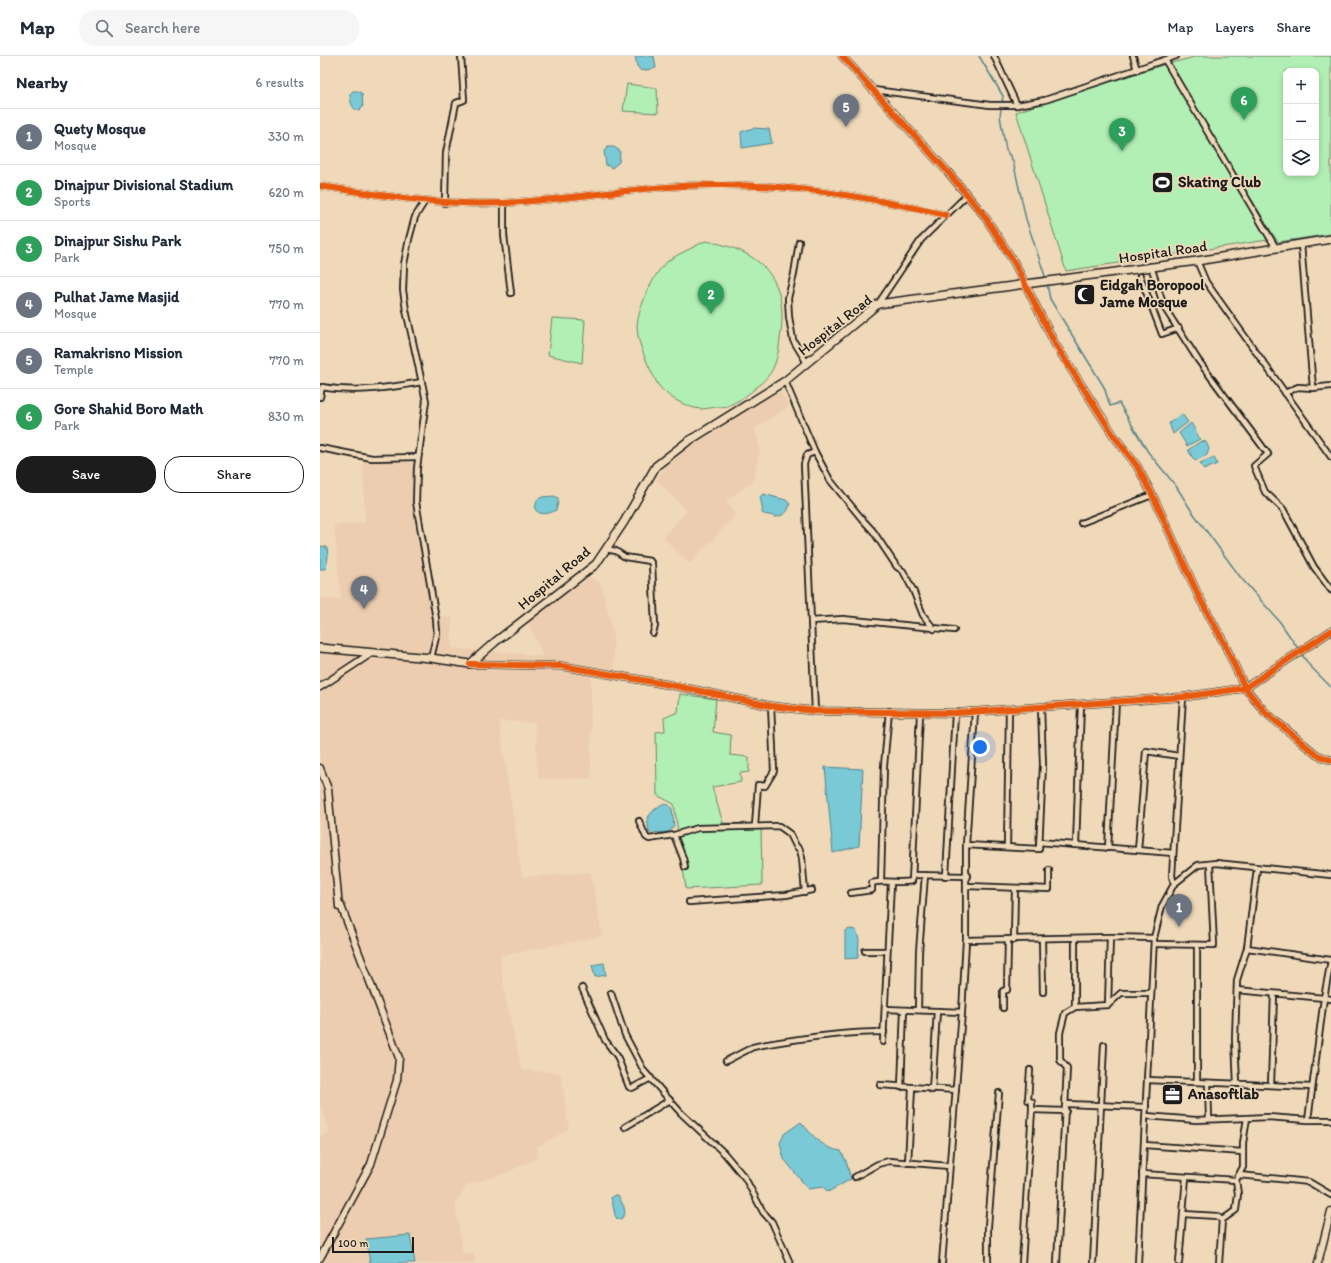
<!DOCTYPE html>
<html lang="en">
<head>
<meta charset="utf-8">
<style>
	:root { --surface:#fff; --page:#f6f6f7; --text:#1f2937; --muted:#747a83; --line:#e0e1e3; --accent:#1c1c1c }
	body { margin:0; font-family:Itim,sans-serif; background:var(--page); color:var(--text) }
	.controls { position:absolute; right:12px; top:12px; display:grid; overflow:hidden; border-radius:8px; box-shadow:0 2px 6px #0003 }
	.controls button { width:36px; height:36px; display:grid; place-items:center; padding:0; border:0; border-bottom:1px solid var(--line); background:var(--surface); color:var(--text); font:20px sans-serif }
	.scale { position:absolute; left:12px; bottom:10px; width:82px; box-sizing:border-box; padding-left:4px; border:2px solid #1c1c1c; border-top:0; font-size:11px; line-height:14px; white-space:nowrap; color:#1c1c1c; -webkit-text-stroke:3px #f0d9b9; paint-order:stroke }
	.you { position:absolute; left:660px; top:691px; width:14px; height:14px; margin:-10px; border:3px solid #fff; border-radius:50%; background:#1a73e8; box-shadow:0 0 0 6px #1a73e833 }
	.badge { display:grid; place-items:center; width:26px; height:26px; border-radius:50%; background:var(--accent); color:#fff; font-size:13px; font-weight:700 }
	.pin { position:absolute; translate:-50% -33px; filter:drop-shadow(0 1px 2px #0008) }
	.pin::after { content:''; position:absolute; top:21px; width:14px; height:12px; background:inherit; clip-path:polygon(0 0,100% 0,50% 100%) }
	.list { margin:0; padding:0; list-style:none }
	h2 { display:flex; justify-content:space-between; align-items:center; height:52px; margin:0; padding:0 16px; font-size:17px }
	h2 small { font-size:13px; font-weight:400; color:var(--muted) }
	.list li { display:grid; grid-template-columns:26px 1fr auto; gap:12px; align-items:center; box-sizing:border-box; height:56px; padding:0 16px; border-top:1px solid var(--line) }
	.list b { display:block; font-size:15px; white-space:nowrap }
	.list p { margin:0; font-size:13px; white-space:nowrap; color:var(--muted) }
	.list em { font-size:13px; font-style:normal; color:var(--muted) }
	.actions { display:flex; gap:8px; padding:12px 16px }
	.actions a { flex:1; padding:9px 0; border:1px solid var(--accent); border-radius:16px; text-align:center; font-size:14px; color:var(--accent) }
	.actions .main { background:var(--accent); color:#fff }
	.icon { flex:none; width:22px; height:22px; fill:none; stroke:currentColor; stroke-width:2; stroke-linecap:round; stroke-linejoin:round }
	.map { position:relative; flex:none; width:1011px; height:1207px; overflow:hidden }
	header { display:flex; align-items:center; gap:24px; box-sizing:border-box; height:56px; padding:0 20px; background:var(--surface); border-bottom:1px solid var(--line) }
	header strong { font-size:19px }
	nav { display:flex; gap:22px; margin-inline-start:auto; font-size:14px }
	.search { width:280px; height:36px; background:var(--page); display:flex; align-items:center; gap:10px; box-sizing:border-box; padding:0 14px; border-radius:16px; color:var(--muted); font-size:15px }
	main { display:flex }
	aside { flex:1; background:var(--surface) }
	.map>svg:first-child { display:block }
	.built { fill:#edcdaf }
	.green { fill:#b2efb4; stroke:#678668; fill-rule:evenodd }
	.water { fill:#7ac9d6; stroke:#54848c }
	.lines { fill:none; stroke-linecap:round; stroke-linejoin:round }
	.stream { stroke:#54848c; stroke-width:1.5 }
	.minor-casing { stroke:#1c1c1c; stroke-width:8 }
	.tertiary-casing { stroke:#1c1c1c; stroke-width:9 }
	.secondary-casing { stroke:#1c1c1c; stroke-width:10 }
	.minor { stroke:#f0d9b9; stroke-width:4.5 }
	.tertiary { stroke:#f0d9b9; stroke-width:6 }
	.secondary { stroke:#f0d9b9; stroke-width:7 }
	.cycleway-casing { stroke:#f0d9b9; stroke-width:8 }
	.cycleway { stroke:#e8590c; stroke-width:6 }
	.labels { text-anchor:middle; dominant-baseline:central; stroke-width:3.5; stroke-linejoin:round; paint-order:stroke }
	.poi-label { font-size:15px; font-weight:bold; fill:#1c1c1c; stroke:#f0d9b9; text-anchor:start }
	.street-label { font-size:15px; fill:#1c1c1c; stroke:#f0d9b9 }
</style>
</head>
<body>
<header>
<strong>Map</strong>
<div class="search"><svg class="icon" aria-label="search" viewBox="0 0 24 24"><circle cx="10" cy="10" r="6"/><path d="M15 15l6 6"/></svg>Search here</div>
<nav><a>Map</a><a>Layers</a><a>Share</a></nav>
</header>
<main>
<aside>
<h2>Nearby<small>6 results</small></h2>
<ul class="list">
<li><span class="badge" style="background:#6b7280">1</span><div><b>Quety Mosque</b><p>Mosque</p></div><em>330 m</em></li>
<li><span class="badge" style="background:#2e9e5b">2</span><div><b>Dinajpur Divisional Stadium</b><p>Sports</p></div><em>620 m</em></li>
<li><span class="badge" style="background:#2e9e5b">3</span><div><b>Dinajpur Sishu Park</b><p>Park</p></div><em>750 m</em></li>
<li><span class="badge" style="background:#6b7280">4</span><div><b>Pulhat Jame Masjid</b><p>Mosque</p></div><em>770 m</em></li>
<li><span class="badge" style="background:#6b7280">5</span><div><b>Ramakrisno Mission</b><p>Temple</p></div><em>770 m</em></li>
<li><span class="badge" style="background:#2e9e5b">6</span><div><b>Gore Shahid Boro Math</b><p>Park</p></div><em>830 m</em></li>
</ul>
<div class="actions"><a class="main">Save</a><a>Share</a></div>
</aside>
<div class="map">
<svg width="1011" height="1207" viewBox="0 0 1011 1207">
	<rect width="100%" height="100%" fill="#f0d9b9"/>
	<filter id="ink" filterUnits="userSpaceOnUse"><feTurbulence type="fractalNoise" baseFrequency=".025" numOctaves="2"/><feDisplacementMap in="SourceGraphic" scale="8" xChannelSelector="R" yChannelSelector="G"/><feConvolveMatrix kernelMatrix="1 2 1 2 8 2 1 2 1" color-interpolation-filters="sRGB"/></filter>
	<g filter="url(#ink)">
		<g class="built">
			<polygon points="460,335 469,350 435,373 440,394 433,425 406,445 416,459 369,508 343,481 367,455 336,424 350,405 391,376"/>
			<polygon points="43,403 95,406 93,447 95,464 112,559 132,562 132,592 223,600 208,567 229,549 270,521 281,528 293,576 294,616 271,614 271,722 218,723 215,667 179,665 202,821 271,816 282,880 180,900 184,933 202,1014 241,1017 249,1073 217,1091 218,1102 181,1119 147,1129 135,1148 143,1197 154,1197 155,1207 0,1207 0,1080 9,1076 0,1048 0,542 21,543 14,469 45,467"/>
		</g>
		<g class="green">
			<path d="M879,0H1011V178L958,186L847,8ZM966,15H996V117H966Z"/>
			<polygon points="846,8 947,184 746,215 696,56"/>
			<polygon points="307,28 337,32 338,57 303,55"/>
			<path d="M385,185C442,194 470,224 460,283C459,294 456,311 448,320C439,331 423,343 410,349C406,351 400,351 395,351C390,352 385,353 380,353C365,351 345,340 337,327C329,311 317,288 317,270C318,253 334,215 348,205C359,197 373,192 385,185Z"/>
			<polygon points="232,262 265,264 262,307 228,299"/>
			<polygon points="360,638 396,643 393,676 411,679 410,699 429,701 429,716 420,717 421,726 392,731 403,767 441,768 442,829 366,833 354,748 337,739 336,676 345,675 344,662 358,656"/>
		</g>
		<g class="water">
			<polygon points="315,0 334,0 336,12 321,15 317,10"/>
			<path d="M33,35H38L42,38L43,51L39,55C32,54 30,45 30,38Z"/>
			<polygon points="433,72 449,73 452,87 422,92 421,76"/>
			<polygon points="288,91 294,91 300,95 299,106 292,112 286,109 284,95"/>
			<polygon points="862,358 868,366 853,378 849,367"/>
			<polygon points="871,367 880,383 867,390 859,377"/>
			<polygon points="881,385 886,386 889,393 887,399 875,405 868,394"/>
			<polygon points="894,401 897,408 884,414 880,407"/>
			<path d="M443,438L466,444L470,448C468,457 464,459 456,461C451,458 447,460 442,457C443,452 441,446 440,441Z"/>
			<path d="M234,440L238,442V447L236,454C230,458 219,460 215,453L217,444L222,441Z"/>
			<polygon points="0,490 7,491 8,500 6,513 0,513"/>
			<polygon points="505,711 543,713 539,790 513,797"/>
			<polygon points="342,748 349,749 352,753 354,770 349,776 329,777 327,762 334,754"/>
			<polygon points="530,873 536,874 539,884 538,902 525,903 525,875"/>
			<polygon points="284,907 286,919 275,921 272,909"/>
			<path d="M481,1066C492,1079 503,1093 521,1095L526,1105L531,1123L508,1136L503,1131L488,1133L464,1103L460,1087L464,1078Z"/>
			<polygon points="295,1139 298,1139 304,1151 305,1158 301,1163 297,1163 295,1159 291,1141"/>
			<polygon points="90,1179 95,1207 50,1207 46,1183"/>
		</g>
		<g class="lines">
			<g class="stream">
				<polyline points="659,0 683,40 680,60 686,94 693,105 706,163 726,223"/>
				<polyline points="727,228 730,243 784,331 790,350 799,347 828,396 856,430 871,454 921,522 960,566 979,594"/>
				<polyline points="981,597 989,609 1011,631"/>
			</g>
			<defs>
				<g id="minor">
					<polyline points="674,0 697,49"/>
					<polyline points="813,0 817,14"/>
					<polyline points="845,4 956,192"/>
					<polyline points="554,34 670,49 697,49 725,44 856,0"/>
					<path d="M0,130C59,139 123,150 183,147C253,144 323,129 394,129C473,128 549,141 626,159"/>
					<polyline points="105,145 95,161 89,183 84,208 83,234 86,254 106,345 97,412 96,446 116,563 117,577 111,602"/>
					<polyline points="125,147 126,97 136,47 144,44 141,0"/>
					<polyline points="184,147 184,179 191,237"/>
					<polyline points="479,186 474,218 468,242 469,261 473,284 487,307"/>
					<polyline points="981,188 993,332"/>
					<polyline points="877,205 886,226 1011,401"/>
					<polyline points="831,210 844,251 878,304 948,398 934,410 945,436 963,453 994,511 1011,534"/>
					<polyline points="820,220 842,278 859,272"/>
					<polyline points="558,248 601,184 647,139"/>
					<polyline points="465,325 495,396 510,424 542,463 553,475 577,511 583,515 593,534 603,559 614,573"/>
					<polyline points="965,337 978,331 993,332 1011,330"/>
					<path d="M0,341L2,331C35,337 68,332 102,326"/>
					<polyline points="0,392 52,402 98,401"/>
					<polyline points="495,396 487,399 484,408 495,655"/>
					<polyline points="761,467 832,439"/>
					<polyline points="286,493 296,495 305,501 330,505 332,508 335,570 333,577"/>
					<polyline points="491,565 523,563 634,574"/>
					<polyline points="863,641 852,820 854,828 878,809 896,807 1011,819"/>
					<polyline points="655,656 646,789 646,884 790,881 834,882"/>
					<polyline points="319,765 326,781 329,783 354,779 378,772 459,770 470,778 476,790 480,794 482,802 485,836"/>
					<polyline points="435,770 438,729 445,730 454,715 451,650"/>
					<polyline points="354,779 363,802 365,811"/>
					<polyline points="719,786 853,797"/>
					<polyline points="646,789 719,793 723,709 721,651"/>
					<polyline points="756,789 761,648"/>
					<polyline points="687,791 689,653"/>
					<polyline points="788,792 796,645"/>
					<polyline points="818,794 826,695 859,700"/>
					<polyline points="593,819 647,820"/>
					<polyline points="626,820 635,657"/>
					<polyline points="561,824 564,710 569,655"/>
					<polyline points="647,830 729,833 729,814"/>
					<path d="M531,837L552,834V827C565,823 578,828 592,825L600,658"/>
					<polyline points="369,846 466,839 492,834"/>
					<polyline points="694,884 695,832"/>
					<polyline points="722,884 723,936"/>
					<polyline points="834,888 894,889 890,808"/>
					<polyline points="927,892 1011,904"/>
					<polyline points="545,895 567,895"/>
					<polyline points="1011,904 1004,942 1011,943"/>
					<polyline points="262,932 285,984 297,1000 309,1031 312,1032 331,1022"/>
					<polyline points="917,934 1004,942 988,1064 1011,1064"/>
					<polyline points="291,937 305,979 324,1015 361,1057 404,1097 425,1122 443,1156 452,1166 470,1207"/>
					<polyline points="788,949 790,881"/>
					<polyline points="755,951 755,883"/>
					<polyline points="683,952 683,935 687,934 688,884"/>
					<polyline points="565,953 642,956"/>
					<polyline points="598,954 599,896 605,819"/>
					<polyline points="563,986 571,827"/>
					<path d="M406,1005L433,991L442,989C482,982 523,976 564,976"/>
					<polyline points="827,1024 992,1031"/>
					<polyline points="877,1026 877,889"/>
					<polyline points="888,1027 889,1063"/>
					<polyline points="917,1028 915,983 917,924 927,892 937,812"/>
					<polyline points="560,1029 636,1034"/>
					<polyline points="951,1029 954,938"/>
					<polyline points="581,1031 584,954"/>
					<polyline points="612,1034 617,955"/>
					<polyline points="746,1048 826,1051"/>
					<polyline points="712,1054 746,1055"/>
					<polyline points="826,1060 876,1064 927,1062"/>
					<polyline points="305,1071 350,1044"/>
					<polyline points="824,1089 923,1096"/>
					<polyline points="588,1107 592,1032"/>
					<polyline points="822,1118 916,1124 923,1111 923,1087 927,1062 948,1061 988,1064"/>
					<polyline points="919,1119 989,1126 1011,1139"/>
					<polyline points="535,1121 558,1108 569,1105 629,1110"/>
					<polyline points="863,1158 897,1160 902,1164"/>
					<polyline points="622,1207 642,956 646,884"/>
					<polyline points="668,1207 668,1170 679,1037"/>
					<polyline points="702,1207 712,1054 712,1046 708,1044 710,1014"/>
					<polyline points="737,1207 747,1012 740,1004 740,977 745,957 755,951 788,949 801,937 831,937"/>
					<polyline points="773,1207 784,989"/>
					<polyline points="818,1207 834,882 842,850 854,828"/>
					<polyline points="859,1207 866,1121"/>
					<polyline points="899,1207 902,1164 916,1154 918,1138 916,1124"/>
				</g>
				<g id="tertiary">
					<polyline points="522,0 627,115 663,158 694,206 735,288 794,380 817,410 835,444 879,541 904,587 925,632 945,656 997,699 1011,704"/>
					<polyline points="150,608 242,610 356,630 451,650 495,655 635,657 863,641 925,632 1011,575"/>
					<polyline points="0,631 50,598"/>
					<polyline points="0,712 8,733 19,851 21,850 79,1002 77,1024 51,1108 0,1202"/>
					<polyline points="998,1207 1011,1155"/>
				</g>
				<polyline id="secondary" points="0,592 111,602 150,608 175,586 276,508 304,466 336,410 367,386 465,325 558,248 877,205 1011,183"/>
			</defs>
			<use href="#minor" class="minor-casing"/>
			<use href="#tertiary" class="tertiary-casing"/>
			<use href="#secondary" class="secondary-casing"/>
			<use href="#minor" class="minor"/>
			<use href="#tertiary" class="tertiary"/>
			<use href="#secondary" class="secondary"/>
			<defs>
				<g id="cycleway">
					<polyline points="522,0 627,115 663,158 694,206 735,288 794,380 817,410 835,444 879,541 904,587 925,632 945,656 997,699 1011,704"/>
					<path d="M0,130C59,139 123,150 183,147C253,144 323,129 394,129C473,128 549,141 626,159"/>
					<polyline points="150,608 242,610 356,630 451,650 495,655 635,657 863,641 925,632 1011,575"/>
				</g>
			</defs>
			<use href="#cycleway" class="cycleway-casing"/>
			<use href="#cycleway" class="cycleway"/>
		</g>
	</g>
	<defs>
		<symbol id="stadium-square" viewBox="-11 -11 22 22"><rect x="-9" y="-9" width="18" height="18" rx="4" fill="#1c1c1c" stroke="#f0d9b9"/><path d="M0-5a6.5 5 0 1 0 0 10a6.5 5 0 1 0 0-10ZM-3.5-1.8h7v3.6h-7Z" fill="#fff"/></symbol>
		<symbol id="mosque-square" viewBox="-11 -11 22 22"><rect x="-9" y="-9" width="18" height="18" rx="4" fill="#1c1c1c" stroke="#f0d9b9"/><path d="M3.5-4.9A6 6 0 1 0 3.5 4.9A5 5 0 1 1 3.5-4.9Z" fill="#fff"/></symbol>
		<symbol id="office-square" viewBox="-11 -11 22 22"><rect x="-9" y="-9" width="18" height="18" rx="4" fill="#1c1c1c" stroke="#f0d9b9"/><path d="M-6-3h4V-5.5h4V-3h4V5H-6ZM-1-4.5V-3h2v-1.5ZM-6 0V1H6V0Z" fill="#fff"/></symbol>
	</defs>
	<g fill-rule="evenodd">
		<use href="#stadium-square" x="830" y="114" width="25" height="25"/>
		<use href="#mosque-square" x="752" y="226" width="25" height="25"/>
		<use href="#office-square" x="840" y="1026" width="25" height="25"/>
	</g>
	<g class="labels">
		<g class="poi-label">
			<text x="858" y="126">Skating Club</text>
			<text x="780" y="229">Eidgah Boropool<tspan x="780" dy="17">Jame Mosque</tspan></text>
			<text x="868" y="1038">Anasoftlab</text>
		</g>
		<g class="street-label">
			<text transform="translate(843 196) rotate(-8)">Hospital Road</text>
			<text transform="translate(515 269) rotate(-38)">Hospital Road</text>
			<text transform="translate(234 522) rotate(-40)">Hospital Road</text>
		</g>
	</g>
</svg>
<div class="controls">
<button>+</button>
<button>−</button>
<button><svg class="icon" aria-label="layers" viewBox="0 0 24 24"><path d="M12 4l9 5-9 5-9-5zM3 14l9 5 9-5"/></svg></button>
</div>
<div class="scale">100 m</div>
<div class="you"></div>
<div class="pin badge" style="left:859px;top:871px;background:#6b7280">1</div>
<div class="pin badge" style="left:391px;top:258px;background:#2e9e5b">2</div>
<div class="pin badge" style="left:802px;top:95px;background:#2e9e5b">3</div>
<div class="pin badge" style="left:44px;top:553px;background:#6b7280">4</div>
<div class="pin badge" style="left:526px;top:71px;background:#6b7280">5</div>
<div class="pin badge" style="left:924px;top:64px;background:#2e9e5b">6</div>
</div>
</main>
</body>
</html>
